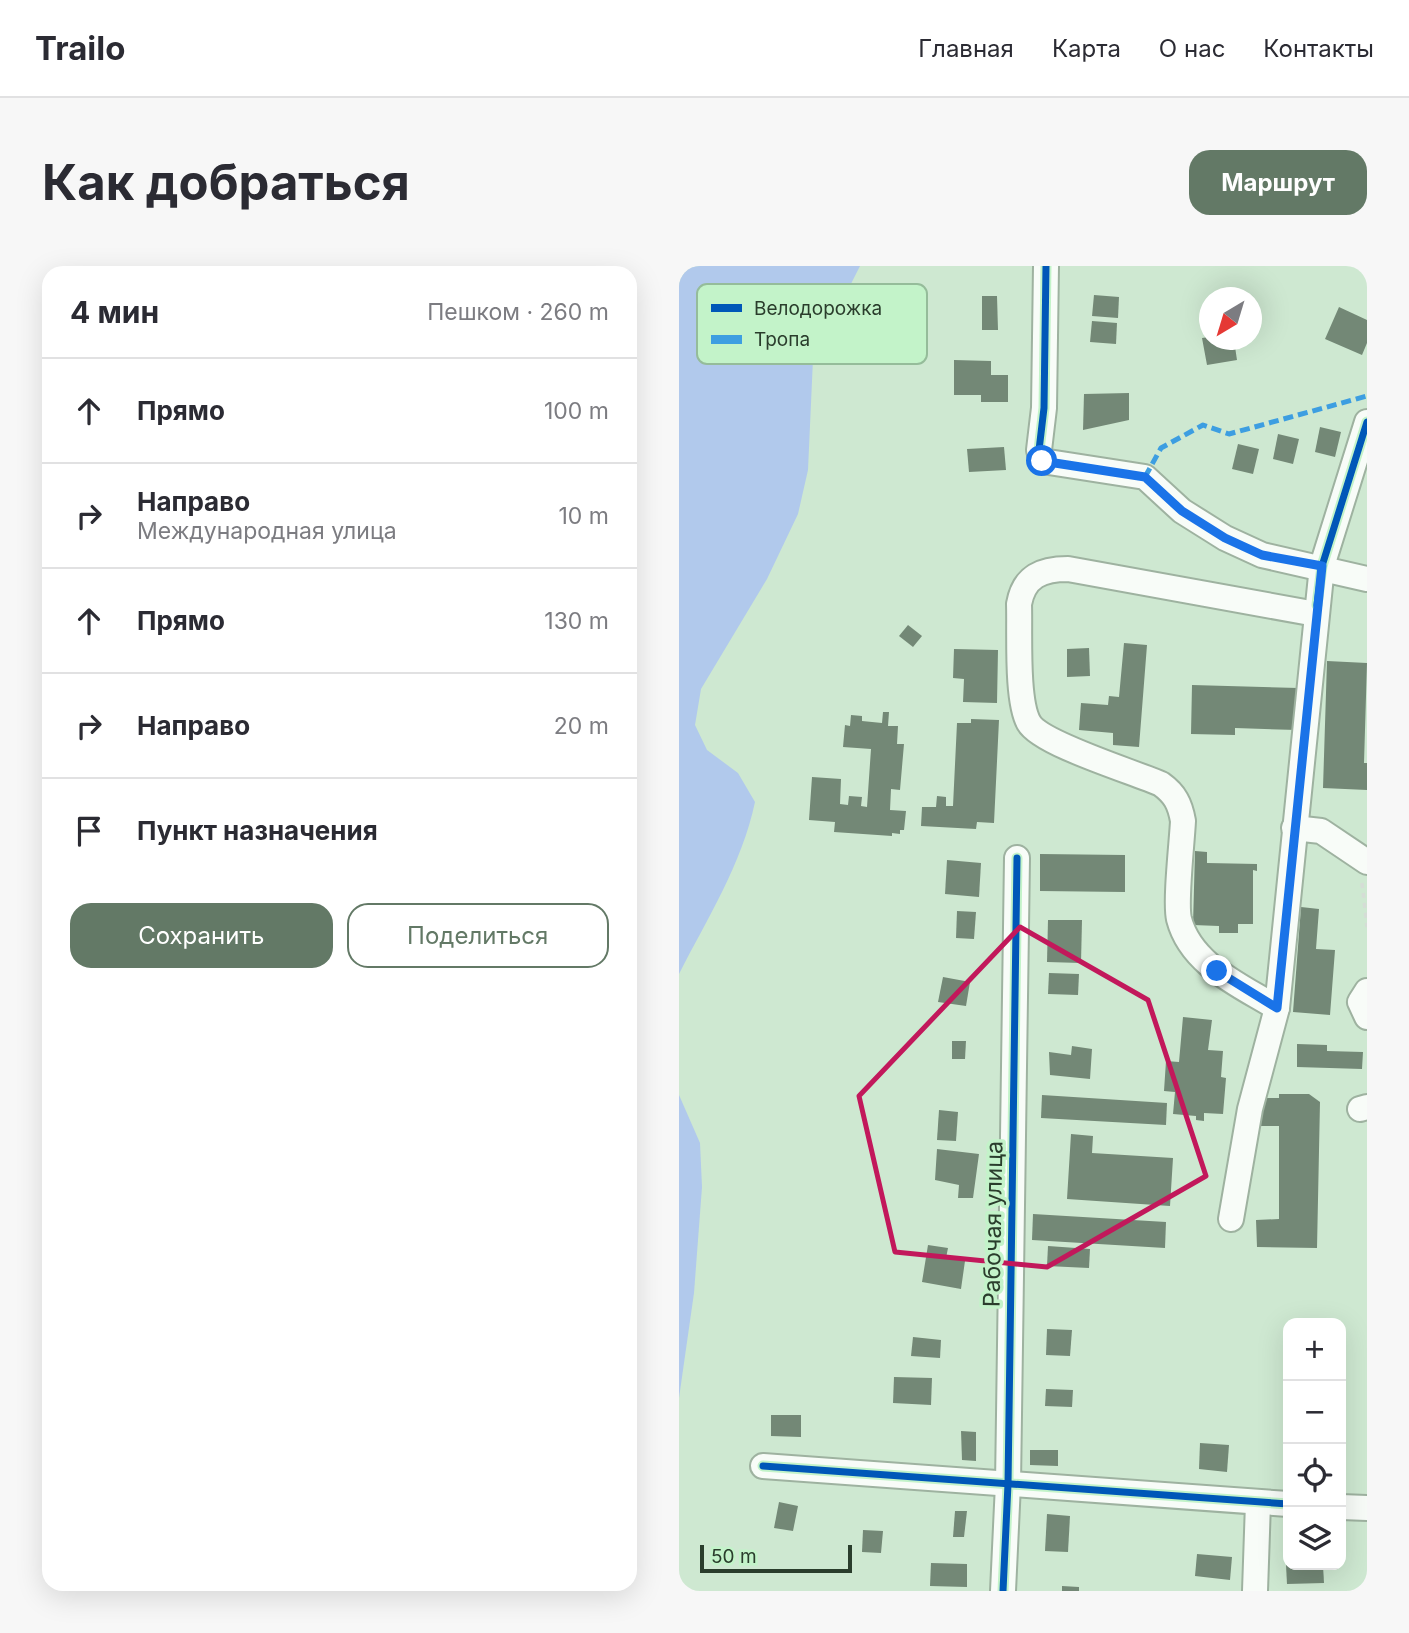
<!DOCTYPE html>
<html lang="ru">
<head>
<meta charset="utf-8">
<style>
	:root { --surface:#fff; --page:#f7f7f7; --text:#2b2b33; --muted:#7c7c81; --line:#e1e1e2; --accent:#637966 }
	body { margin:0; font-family:Inter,sans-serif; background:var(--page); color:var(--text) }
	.controls { position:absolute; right:21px; bottom:21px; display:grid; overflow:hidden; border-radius:14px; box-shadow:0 7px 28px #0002 }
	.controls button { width:63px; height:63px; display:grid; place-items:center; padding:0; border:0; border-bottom:2px solid var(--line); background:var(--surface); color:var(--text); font:35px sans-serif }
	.compass { position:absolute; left:520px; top:21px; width:63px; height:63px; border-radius:50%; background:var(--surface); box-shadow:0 7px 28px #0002; rotate:218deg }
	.scale { position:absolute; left:21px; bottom:18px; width:152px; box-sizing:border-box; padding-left:7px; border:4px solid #2a3d2c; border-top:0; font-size:19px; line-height:24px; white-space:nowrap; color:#2a3d2c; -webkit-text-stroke:5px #c3f3c9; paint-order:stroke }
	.stop { position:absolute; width:21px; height:21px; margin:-16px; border:5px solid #1a73e8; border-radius:50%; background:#fff }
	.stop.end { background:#1a73e8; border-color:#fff; box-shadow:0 2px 7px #0008 }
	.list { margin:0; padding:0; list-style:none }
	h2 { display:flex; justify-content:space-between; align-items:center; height:91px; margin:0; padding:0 28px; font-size:30px }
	h2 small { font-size:23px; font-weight:400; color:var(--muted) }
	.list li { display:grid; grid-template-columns:46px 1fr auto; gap:21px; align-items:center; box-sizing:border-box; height:105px; padding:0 28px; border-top:2px solid var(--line) }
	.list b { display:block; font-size:26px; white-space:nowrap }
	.list p { margin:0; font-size:23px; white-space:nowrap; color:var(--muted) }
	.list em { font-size:23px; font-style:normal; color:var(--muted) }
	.actions { display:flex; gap:14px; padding:21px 28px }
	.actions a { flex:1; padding:16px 0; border:2px solid var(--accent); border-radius:21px; text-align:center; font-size:24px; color:var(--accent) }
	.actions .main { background:var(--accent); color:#fff }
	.icon { flex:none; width:38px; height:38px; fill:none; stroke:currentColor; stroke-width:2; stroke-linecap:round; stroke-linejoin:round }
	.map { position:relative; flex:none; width:688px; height:1325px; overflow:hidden; border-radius:21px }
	header { display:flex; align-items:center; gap:42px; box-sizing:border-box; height:98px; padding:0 35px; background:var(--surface); border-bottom:2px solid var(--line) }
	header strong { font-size:33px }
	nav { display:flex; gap:38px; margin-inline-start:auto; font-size:24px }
	.intro { display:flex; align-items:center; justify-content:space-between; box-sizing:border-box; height:168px; padding:0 42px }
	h1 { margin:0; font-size:49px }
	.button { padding:18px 32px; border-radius:21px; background:var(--accent); color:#fff; font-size:24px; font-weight:700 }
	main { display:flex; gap:42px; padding:0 42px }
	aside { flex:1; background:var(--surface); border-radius:21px; box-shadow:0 7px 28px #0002 }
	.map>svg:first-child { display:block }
	.water { fill:#b1c9ec }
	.building { fill:#738876 }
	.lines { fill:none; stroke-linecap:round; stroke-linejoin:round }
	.minor-casing { stroke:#9eb2a0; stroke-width:28 }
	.path { stroke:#d5ddd6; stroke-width:3.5; stroke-dasharray:5 5; stroke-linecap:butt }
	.minor { stroke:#f8fcf8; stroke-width:24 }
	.quiet { stroke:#3d9ee1; stroke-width:5; stroke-dasharray:10 5; stroke-linecap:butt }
	.cycleway-casing { stroke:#c3f3c9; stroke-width:11 }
	.cycleway { stroke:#0057b8; stroke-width:7 }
	.route { stroke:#1a73e8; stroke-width:9 }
	.marked { fill:none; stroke:#c2185b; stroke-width:5; stroke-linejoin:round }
	.labels { text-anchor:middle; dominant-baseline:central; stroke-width:7; stroke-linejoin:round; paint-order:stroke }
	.street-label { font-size:23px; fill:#2a3d2c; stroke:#c3f3c9 }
	.key { fill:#c3f3c9; stroke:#95bc9a; stroke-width:2 }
	.key-label { font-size:19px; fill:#2a3d2c }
</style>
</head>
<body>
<header>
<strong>Trailo</strong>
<nav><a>Главная</a><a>Карта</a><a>О нас</a><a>Контакты</a></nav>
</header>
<div class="intro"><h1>Как добраться</h1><a class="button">Маршрут</a></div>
<main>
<aside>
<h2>4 мин<small>Пешком · 260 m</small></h2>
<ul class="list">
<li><svg class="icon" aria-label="ahead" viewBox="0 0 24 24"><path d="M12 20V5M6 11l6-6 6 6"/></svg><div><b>Прямо</b></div><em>100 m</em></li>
<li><svg class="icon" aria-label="right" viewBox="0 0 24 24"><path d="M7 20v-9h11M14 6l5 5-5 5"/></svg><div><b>Направо</b><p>Международная улица</p></div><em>10 m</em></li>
<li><svg class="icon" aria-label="ahead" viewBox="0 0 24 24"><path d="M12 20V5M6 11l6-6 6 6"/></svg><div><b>Прямо</b></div><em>130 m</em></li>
<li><svg class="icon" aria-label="right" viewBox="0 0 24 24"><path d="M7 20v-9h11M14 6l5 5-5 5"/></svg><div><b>Направо</b></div><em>20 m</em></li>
<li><svg class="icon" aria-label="arrive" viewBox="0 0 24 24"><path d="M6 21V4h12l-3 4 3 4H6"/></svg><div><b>Пункт назначения</b></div></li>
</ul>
<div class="actions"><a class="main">Сохранить</a><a>Поделиться</a></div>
</aside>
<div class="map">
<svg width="688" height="1325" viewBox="0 0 688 1325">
	<rect width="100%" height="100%" fill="#cee8d1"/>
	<g class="water">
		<path d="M0,0H181L134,93L129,204L119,248L88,313L22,423L16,459L28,484L59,507L76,536C63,598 28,653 0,708Z"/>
		<polygon points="0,829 21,877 23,921 15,1027 0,1132"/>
	</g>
	<g class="building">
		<polygon points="415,29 440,31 439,52 413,50"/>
		<polygon points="303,30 318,30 319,64 303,64"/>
		<polygon points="660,41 688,54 688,77 683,89 646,73"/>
		<polygon points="413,55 438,57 437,78 411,76"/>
		<polygon points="530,71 530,74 555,74 558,94 528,99 523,72"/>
		<polygon points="275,94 312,95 312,109 329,109 329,136 302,136 302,129 275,129"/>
		<polygon points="450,127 450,154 404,164 405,128"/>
		<polygon points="641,161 662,166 656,191 636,186"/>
		<polygon points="599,168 620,173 614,198 594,193"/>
		<polygon points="559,178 580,183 574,208 553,203"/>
		<polygon points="325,181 327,204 290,206 288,183"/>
		<polygon points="229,359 243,370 234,381 220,370"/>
		<polygon points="445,377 468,379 460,481 434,479 434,467 400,464 402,437 429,439 430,430 440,431"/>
		<polygon points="410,382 411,410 388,411 388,383"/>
		<polygon points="275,383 319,384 318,437 284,436 285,413 274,412"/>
		<polygon points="648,395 688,397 685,497 688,497 688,524 644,522"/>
		<polygon points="513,419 619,422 618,464 556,462 556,469 512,468"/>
		<polygon points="204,446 210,446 209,460 219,460 218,478 225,478 221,524 212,523 211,544 227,545 225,564 221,564 221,568 213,567 213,570 155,566 156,556 130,554 133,511 162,513 161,538 169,539 170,530 183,531 182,540 188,541 192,483 164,481 166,459 171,460 172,449 183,450 183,455 203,457"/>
		<polygon points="292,453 320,454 315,557 298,556 297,563 242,560 243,541 257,541 258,530 267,531 267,540 274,540 278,457 292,457"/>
		<polygon points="516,585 528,586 528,597 578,598 578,605 574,604 574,658 559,658 559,667 540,667 540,660 514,659"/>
		<polygon points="361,588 446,589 446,626 361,625"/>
		<polygon points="268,594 302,597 300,631 266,628"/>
		<polygon points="622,641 640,643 637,683 656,684 651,749 614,746"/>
		<polygon points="278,645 297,646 295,673 277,672"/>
		<polygon points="369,654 403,654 402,697 368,696"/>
		<polygon points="370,707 400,708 399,729 369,728"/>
		<polygon points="264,711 291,716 287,740 259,736"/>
		<polygon points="504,751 533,754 529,784 544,785 542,811 547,812 544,848 525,847 525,855 517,854 517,850 494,848 496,826 485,825 487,795 500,796"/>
		<polygon points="273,775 287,775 286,793 273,793"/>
		<polygon points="618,778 648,779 648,785 684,786 683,803 618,801"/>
		<polygon points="393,780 413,783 411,813 371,809 370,786 392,789"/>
		<polygon points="600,828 630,828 641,836 638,982 578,981 577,954 600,953 600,860 581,860 582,832 600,832"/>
		<polygon points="363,829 488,837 487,859 362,852"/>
		<polygon points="260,844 279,846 277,875 258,874"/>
		<polygon points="392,868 414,870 413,887 494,892 491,940 388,933"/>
		<polygon points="258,883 300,888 294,932 279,932 280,919 256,914"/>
		<polygon points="354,948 487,956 486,982 353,974"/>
		<polygon points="249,979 269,982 267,992 286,995 282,1023 243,1016"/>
		<polygon points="369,980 411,983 410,1002 368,1000"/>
		<polygon points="368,1063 393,1064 391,1090 367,1089"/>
		<polygon points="234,1071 262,1074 261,1092 232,1090"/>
		<polygon points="215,1111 253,1112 252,1139 214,1137"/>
		<polygon points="367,1123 394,1124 393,1141 366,1140"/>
		<polygon points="92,1149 122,1149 122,1171 92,1170"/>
		<polygon points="282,1165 297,1166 297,1195 283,1194"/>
		<polygon points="521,1177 550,1179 548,1206 520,1203"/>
		<polygon points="351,1184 379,1184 379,1200 351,1199"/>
		<polygon points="100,1236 119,1240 114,1265 95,1262"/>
		<polygon points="276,1245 288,1245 285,1271 274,1271"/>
		<polygon points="368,1248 391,1250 389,1286 366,1285"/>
		<polygon points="184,1264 204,1265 202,1287 183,1286"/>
		<polygon points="518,1288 553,1291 551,1314 516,1310"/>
		<polygon points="252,1297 288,1298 288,1321 251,1320"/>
		<polygon points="607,1299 644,1299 645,1317 608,1318"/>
		<polygon points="383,1320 400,1321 400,1325 383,1325"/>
	</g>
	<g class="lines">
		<defs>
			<g id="minor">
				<polyline points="367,0 365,142 360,184 363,195 466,211 503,245 546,272 583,289 688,313"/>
				<polyline points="615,562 642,565 688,596"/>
				<polyline points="688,725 681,736 688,751"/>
				<path d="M598,742C561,719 512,699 500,653C496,636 503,576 504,555C501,538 496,528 482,518C455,506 362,478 350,457C337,435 341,365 340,338C345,310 363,303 389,303L637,348"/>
				<polyline points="681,843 688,841"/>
				<polyline points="552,953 571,843 598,742 643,300 688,156"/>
				<polyline points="84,1200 609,1238"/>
				<polyline points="662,1241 688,1242"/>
				<polyline points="324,1325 329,1218 338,592"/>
				<polyline points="576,1325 579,1237"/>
			</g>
		</defs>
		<use href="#minor" class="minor-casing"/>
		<polyline class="path" points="683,617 688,661"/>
		<use href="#minor" class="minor"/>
		<polyline class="quiet" points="466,211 482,182 524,159 550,168 688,130"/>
		<defs>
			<g id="cycleway">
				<polyline points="363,195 360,184 365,142 367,0"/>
				<polyline points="638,339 643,300 688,156"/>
				<polyline points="84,1200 609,1238"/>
				<polyline points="324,1325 329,1218 338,592"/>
			</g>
		</defs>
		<use href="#cycleway" class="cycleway-casing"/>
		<use href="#cycleway" class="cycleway"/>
	</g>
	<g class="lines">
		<polyline class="route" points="363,195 466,211 503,245 546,272 583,289 643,300 598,742 538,705"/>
	</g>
	<path class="marked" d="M341,661L469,734L527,910L368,1001L216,986L180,830Z"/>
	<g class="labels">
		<g class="street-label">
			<text transform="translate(314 958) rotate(-89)">Рабочая улица</text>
		</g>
	</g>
	<rect x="18" y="18" width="230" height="80" rx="10" class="key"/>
	<rect x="32" y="38" width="31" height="8" fill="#0057b8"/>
	<rect x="32" y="69" width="31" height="9" fill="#3d9ee1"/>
	<g class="key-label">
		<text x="75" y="49">Велодорожка</text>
		<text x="75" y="80">Тропа</text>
	</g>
</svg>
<div class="controls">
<button>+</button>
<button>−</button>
<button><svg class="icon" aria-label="locate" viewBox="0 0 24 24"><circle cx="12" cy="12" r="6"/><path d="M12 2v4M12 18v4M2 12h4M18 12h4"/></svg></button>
<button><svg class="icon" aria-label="layers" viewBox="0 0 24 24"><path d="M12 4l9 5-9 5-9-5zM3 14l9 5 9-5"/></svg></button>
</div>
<svg class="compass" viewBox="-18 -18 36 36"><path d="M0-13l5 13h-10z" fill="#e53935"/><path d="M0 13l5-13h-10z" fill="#7c7c81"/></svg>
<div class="scale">50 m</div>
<div class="stop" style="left:363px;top:195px"></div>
<div class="stop end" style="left:538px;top:705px"></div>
</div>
</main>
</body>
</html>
